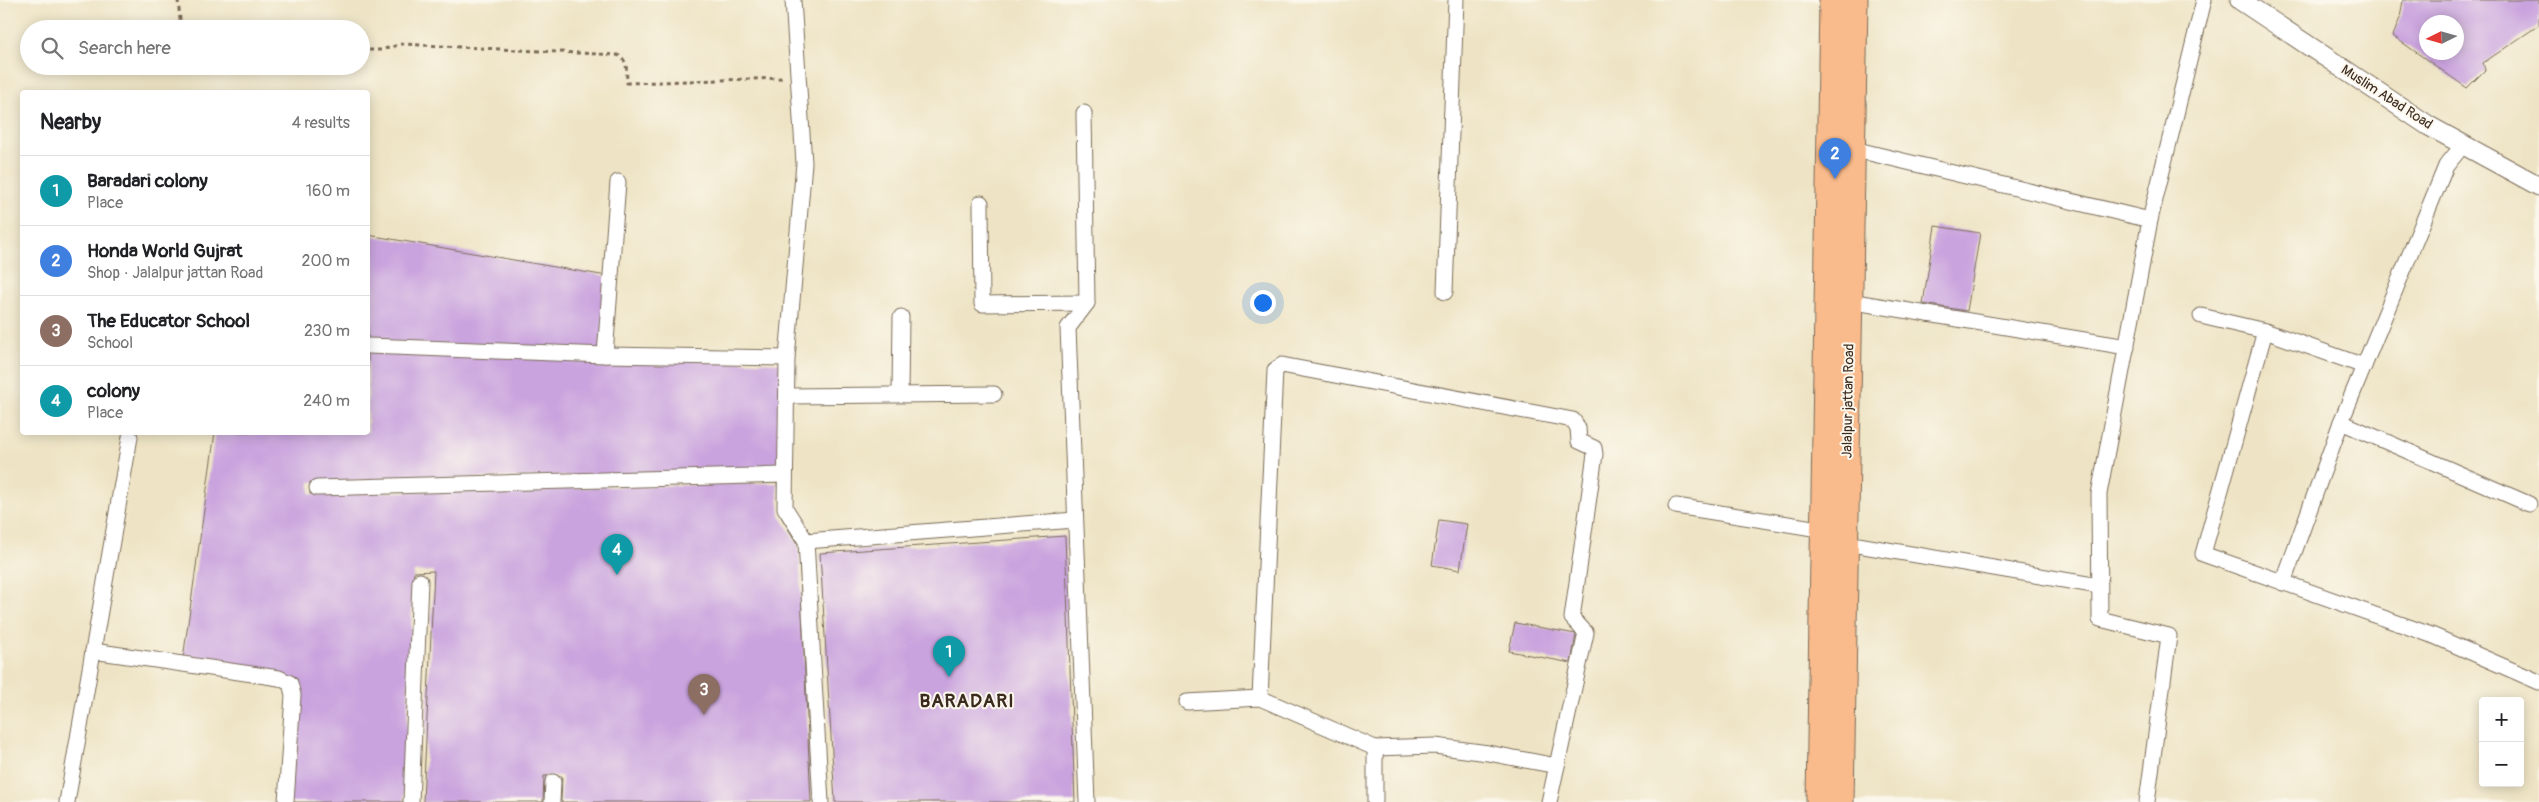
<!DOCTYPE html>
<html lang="en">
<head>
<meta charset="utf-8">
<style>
	:root { --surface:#fff; --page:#f6f6f6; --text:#202124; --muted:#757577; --line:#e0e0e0; --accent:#0f766e }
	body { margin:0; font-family:Pangolin,sans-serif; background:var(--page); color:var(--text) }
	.controls { position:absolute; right:15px; bottom:15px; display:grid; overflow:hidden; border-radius:5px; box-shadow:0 2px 12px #0003 }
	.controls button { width:45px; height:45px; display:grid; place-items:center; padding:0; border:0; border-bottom:1px solid var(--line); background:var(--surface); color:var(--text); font:25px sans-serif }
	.compass { position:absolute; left:2419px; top:15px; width:45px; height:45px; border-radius:50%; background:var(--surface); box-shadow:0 2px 12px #0003; rotate:265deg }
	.you { position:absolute; left:1262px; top:302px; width:18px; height:18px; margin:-12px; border:4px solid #fff; border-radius:50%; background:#1a73e8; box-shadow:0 0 0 8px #1a73e833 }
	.badge { display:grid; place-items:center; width:32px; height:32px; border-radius:50%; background:var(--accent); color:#fff; font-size:16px; font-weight:700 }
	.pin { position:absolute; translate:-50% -41px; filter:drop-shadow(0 1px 2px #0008) }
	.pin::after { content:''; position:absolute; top:26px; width:18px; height:15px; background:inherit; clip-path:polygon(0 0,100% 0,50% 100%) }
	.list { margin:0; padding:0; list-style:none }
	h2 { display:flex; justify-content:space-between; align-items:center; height:65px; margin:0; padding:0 20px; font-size:21px }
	h2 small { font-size:16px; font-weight:400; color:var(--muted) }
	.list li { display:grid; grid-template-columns:32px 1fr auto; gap:15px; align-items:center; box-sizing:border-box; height:70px; padding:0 20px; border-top:1px solid var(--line) }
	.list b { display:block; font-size:19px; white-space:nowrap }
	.list p { margin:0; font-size:16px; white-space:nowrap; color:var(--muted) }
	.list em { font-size:16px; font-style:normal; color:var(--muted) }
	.icon { flex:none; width:28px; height:28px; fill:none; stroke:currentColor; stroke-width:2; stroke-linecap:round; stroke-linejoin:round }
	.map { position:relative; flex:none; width:2539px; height:802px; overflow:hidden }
	.search { position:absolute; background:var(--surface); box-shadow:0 2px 12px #0003; left:20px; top:20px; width:350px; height:55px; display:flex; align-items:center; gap:12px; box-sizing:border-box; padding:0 18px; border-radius:28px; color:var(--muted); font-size:19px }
	.panel { position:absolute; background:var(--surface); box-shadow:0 2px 12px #0003; left:20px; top:90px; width:350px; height:345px; border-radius:5px }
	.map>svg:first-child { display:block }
	.building { fill:#c9a3de; fill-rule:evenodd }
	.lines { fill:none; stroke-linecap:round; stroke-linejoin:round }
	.minor-casing { stroke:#7a6b58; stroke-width:17 }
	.tertiary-casing { stroke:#7a6b58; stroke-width:21 }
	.primary-casing { stroke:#7a6b58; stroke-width:27 }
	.path { stroke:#7a6b58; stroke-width:3; stroke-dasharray:4 4; stroke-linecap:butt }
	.minor { stroke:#fff; stroke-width:15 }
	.tertiary { stroke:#fff; stroke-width:19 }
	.primary { stroke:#fabb8c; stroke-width:25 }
	.labels { text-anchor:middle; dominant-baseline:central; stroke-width:4; stroke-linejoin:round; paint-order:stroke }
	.street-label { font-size:14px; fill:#3b2a1e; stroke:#fbf7ec }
	.district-label { font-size:19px; font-weight:bold; letter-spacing:1px; fill:#3b2a1e; stroke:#fbf7ec }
</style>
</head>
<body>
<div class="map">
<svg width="2539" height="802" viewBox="0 0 2539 802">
	<rect width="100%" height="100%" fill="#fbf7ec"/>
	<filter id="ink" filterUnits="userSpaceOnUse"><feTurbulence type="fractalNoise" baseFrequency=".02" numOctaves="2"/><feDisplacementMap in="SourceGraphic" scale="10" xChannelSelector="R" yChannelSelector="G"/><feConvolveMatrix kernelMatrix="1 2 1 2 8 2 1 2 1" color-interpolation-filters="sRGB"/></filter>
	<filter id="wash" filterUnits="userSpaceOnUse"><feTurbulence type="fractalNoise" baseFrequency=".0096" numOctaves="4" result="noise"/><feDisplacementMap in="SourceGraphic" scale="20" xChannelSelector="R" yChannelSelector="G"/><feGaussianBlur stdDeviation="1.12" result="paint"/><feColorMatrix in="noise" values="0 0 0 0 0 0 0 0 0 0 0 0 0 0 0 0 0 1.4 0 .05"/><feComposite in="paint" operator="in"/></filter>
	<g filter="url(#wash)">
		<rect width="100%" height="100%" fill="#eee4c5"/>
		<g id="blocks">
			<g class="building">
				<path d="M2403,0H2539V25L2483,63L2485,70L2467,88L2393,36L2400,18ZM2426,22H2456V52H2426Z"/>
				<polygon points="1935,226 1980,233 1967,311 1923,304"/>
				<polygon points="368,235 607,276 602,351 368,342"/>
				<polygon points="368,349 783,363 779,471 310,482 310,494 777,483 780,515 799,547 811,802 561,802 562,776 544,776 543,802 423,802 434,571 414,572 413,579 404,802 290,802 292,680 183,659 215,432 368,432"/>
				<polygon points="1439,520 1467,524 1460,570 1432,565"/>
				<polygon points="1065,536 1075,802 835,802 820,553"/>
				<polygon points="1515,623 1576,634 1571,663 1509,651"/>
			</g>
		</g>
	</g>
	<g filter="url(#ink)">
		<use href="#blocks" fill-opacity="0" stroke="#7a6b58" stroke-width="1"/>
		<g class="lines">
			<defs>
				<g id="minor">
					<polyline points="793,0 804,163 787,358 785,508 806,541 821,802"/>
					<polyline points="1084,113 1087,303 1068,328 1087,802"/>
					<polyline points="1853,149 2150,220"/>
					<polyline points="981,203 982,304 1087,303"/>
					<polyline points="1445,292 1456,0"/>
					<polyline points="1849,301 2127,347"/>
					<polyline points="2201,316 2265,331"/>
					<polyline points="368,346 605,355 787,358"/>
					<polyline points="605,355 618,182"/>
					<polyline points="2364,366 2265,331 2203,554 2434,636 2539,682"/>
					<polyline points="900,394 901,317"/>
					<polyline points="788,396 994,394"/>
					<polyline points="2341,422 2529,504"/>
					<polyline points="317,488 784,475"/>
					<polyline points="1676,506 1825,530"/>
					<polyline points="806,541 1075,520"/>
					<polyline points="1846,543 2099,586"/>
					<polyline points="2283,583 2341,422 2446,166 2463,145"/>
					<polyline points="93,651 279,678 290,683 293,695 286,802"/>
					<polyline points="1260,698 1275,370 1282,365 1292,367 1573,420 1578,428 1579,441 1594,448 1595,454 1572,618 1586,633 1549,802"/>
					<polyline points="1187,702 1260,698 1375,748 1375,802"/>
					<polyline points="1375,748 1435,746 1488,753 1557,766"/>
					<polyline points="67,802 130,437"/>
					<polyline points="411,802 420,581"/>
					<polyline points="552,802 553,782"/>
					<polyline points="2147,802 2169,636 2100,619 2099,494 2150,220 2204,0"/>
				</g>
				<polyline id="tertiary" points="2240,0 2429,126 2539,186"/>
				<g id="primary">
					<polyline points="1819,802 1832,0"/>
					<polyline points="1841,802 1855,0"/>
				</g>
			</defs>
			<use href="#minor" class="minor-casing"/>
			<use href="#tertiary" class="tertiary-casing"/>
			<use href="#primary" class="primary-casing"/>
			<g class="path">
				<polyline points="178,0 181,29"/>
				<path d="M361,50H381L402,44L617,55C629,59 626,72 627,83L783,78"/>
			</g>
			<use href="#minor" class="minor"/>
			<use href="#tertiary" class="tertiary"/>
			<use href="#primary" class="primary"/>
		</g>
	</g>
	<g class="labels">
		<g class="street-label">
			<text transform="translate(2387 97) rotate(33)">Muslim Abad Road</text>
			<text transform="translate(1848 401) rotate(-89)">Jalalpur jattan Road</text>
		</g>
		<g class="district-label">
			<text x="967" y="701">BARADARI</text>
		</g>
	</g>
</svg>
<div class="controls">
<button>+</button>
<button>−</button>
</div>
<svg class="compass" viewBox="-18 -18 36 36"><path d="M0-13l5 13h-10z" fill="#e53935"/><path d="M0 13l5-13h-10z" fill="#757577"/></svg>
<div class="you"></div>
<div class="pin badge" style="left:949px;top:677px;background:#0f9aa8">1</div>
<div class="pin badge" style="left:1835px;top:179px;background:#3f7fe0">2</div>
<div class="pin badge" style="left:704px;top:715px;background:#8d6e63">3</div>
<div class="pin badge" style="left:617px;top:575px;background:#0f9aa8">4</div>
<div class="search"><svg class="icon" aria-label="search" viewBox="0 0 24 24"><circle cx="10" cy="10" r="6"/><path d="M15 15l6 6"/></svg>Search here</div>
<section class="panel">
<h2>Nearby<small>4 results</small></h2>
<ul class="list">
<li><span class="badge" style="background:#0f9aa8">1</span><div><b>Baradari colony</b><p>Place</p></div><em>160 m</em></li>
<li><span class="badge" style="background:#3f7fe0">2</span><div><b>Honda World Gujrat</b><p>Shop · Jalalpur jattan Road</p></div><em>200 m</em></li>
<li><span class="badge" style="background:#8d6e63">3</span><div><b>The Educator School</b><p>School</p></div><em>230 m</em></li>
<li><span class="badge" style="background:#0f9aa8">4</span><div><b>colony</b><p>Place</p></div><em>240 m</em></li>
</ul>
</section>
</div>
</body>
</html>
